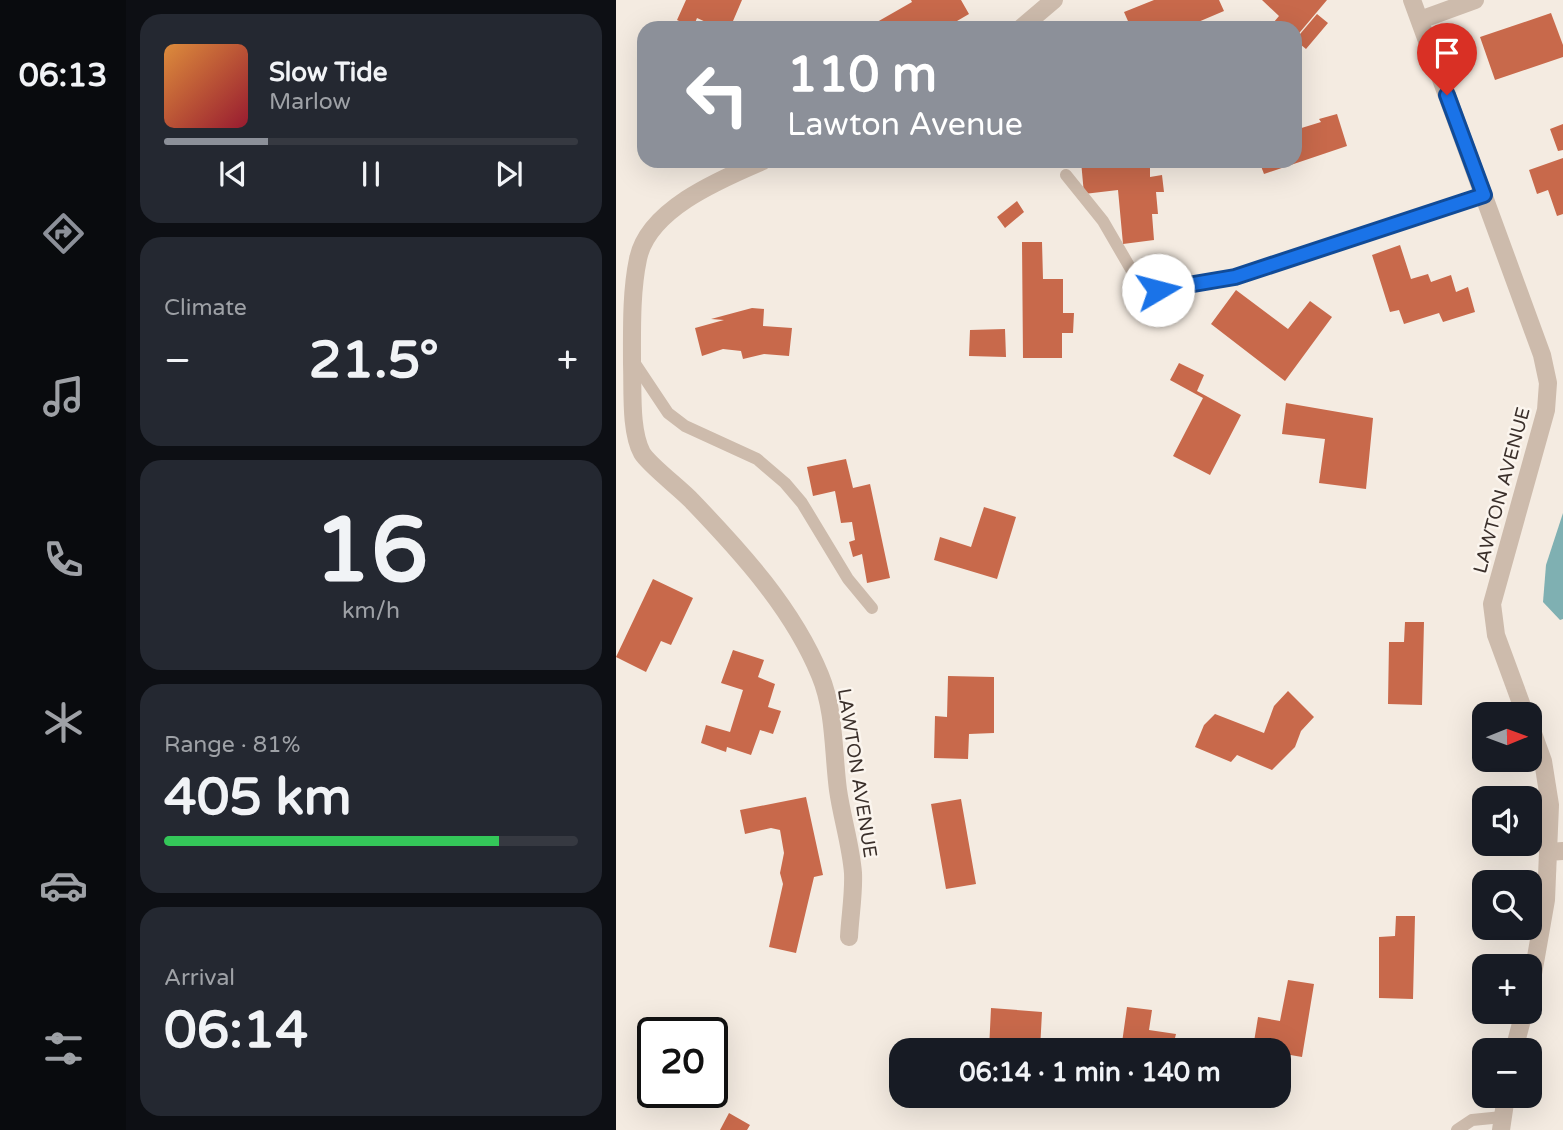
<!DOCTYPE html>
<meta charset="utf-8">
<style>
:root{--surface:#171b24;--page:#242831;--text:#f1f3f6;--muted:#9ea1a6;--line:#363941;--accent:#8c9099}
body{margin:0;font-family:"Varela Round",sans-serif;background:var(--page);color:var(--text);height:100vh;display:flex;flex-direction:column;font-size:26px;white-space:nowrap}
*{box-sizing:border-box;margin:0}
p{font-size:23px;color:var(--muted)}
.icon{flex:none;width:38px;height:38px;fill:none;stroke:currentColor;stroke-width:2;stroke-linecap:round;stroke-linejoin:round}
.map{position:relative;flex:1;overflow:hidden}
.panel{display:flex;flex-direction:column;gap:14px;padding:14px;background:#0d0f14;width:490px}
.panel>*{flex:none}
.banner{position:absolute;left:21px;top:21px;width:665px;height:147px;border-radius:21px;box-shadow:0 7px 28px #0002;background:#8c9099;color:#fff;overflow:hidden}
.needle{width:46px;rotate:89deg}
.controls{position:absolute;left:856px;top:702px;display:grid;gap:14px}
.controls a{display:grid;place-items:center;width:70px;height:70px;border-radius:14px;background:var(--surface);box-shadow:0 7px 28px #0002;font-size:35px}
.speed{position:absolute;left:21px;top:1017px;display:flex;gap:14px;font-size:35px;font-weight:700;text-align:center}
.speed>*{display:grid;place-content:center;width:91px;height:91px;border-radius:50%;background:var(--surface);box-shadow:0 7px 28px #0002;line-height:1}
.speed .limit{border:4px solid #111;border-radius:10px;background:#fff;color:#111}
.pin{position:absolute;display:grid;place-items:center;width:60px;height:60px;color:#fff;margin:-72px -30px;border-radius:50% 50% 50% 0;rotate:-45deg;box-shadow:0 0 7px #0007}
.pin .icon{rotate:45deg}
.me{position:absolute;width:77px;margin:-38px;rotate:82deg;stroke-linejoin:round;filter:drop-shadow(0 0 5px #0008)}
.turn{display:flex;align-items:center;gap:24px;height:147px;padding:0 35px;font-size:32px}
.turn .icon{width:91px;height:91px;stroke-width:2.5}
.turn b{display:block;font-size:49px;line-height:60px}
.big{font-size:52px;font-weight:700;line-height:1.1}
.panel .widget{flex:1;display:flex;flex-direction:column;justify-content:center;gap:10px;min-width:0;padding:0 24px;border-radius:21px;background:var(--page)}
.panel .dial{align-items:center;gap:0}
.dial b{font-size:91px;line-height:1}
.song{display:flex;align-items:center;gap:21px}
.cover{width:84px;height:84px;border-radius:10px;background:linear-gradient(135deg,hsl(30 70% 55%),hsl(350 70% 35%))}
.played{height:7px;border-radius:4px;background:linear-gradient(90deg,var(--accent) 25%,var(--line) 25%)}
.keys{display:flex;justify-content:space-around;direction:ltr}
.heat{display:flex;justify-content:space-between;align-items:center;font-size:38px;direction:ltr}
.charge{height:10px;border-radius:5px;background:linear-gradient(90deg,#34c759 81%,var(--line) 0)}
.trip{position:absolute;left:273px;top:1038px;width:402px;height:70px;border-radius:21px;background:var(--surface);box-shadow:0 7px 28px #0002;font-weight:700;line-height:70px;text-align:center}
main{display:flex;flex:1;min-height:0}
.tab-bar{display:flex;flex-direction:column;width:126px;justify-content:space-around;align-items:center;background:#090b0e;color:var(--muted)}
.tab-bar .icon{width:49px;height:49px}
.tab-bar .selected{color:var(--accent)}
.tab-bar b{font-size:32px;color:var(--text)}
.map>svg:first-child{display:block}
</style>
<main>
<nav class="tab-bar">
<b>06:13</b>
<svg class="icon selected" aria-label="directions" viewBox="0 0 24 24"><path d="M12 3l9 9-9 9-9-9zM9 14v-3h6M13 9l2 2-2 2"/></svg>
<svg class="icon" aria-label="music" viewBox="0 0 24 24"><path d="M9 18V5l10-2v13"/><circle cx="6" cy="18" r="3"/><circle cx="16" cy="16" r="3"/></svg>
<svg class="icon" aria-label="phone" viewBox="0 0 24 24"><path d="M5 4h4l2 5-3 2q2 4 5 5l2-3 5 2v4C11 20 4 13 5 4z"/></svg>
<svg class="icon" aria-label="climate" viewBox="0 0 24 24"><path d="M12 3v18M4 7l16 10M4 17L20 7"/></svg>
<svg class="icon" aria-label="car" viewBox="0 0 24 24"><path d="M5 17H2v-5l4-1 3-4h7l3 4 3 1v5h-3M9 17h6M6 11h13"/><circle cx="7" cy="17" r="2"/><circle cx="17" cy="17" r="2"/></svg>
<svg class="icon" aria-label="filters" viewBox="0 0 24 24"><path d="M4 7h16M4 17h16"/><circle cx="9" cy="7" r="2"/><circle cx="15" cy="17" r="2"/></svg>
</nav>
<section class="panel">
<div class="widget">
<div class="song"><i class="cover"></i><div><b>Slow Tide</b><p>Marlow</p></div></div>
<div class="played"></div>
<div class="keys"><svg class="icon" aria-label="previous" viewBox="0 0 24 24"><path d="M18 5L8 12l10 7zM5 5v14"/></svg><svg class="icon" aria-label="pause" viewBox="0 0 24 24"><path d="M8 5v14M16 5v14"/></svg><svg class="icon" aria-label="next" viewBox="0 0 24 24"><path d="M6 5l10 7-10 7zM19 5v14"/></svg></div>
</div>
<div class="widget"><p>Climate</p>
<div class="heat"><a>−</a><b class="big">21.5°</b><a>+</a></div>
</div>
<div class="widget dial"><b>16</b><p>km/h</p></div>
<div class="widget"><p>Range · 81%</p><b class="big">405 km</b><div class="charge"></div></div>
<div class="widget"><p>Arrival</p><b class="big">06:14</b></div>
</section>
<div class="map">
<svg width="947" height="1130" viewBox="0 0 947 1130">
<rect width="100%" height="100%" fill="#f4ebe1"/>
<!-- water -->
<path fill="#7fb0b2" d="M947,513V619L944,620L927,602L930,565Z"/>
<!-- building -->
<path fill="#c8694b" d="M70,0H126L114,28H103L81,18L77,28L61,20Z
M295,0H345L353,14L329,28H264L261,22L296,2Z
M538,0H603L608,11L568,28H515L508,12Z
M646,0H711L679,38V28H653L663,16Z
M935,13L947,45V57L879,80L864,37Z
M701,14L712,23L690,49L679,40Z
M721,114L731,146L648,174L643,161H679V130L705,122L703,119Z
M947,124V150L942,151L934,129Z
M947,158V214L941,216L932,190L921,194L913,170Z
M465,161H513L514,167L534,165V177L546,175L548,192H540L542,214H536L538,240L507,244L502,190L468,194Z
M401,201L408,212L389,228L381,217Z
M406,242H426L427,279H447V313H458L457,333H446V358H407Z
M784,245L795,279L812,274L815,282L835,275L840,292L852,287L859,312L827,322L823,313L788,324L783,310L774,312L756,255Z
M620,290L672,329L694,301L716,317L669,381L595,324Z
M136,308L148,309L147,326L176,328L173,356L148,354L127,359L125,351L107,349L86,356L79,328L108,320L95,319Z
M389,329L390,357L353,356L354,330Z
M563,363L588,375L581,391L625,415L594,475L557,456L587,398L554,380Z
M670,403L757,418L750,489L703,483L709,439L666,434Z
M230,459L237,488L254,484L274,578L251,583L246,554L237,557L233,542L239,540L236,522L225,523L219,491L197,496L191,467Z
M368,507L400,517L381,579L318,560L324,537L355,547Z
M37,579L77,598L55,645L45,641L30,672L0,657Z
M789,622H808L806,705L772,704L773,642H788Z
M117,650L148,660L142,677L159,684L152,707L165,711L157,734L144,730L135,755L111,747L110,752L85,743L90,725L114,732L127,690L105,683Z
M332,676L378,677V733L353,734L352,759L318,758L319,716L331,717Z
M672,691L698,717L685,731L679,747L656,770L621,755L615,762L579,747L588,725L599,714L648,733L658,706Z
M190,797L207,875L198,877L180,953L153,947L167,884L164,873L168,853L164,830L155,828L129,834L124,810Z
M345,799L360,884L330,889L315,804Z
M780,916H799L797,999L763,998V937L779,936Z
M672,980L698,984L686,1057L663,1053V1050L637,1048L642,1017L664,1021Z
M511,1007L536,1010L533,1030L560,1034L556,1050H505Z
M375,1008L426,1012L424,1050H373Z
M400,1096H422L421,1108L400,1106Z
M113,1113L134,1125L131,1130H104Z"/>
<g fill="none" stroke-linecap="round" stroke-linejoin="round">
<!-- service -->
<path stroke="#cdbbac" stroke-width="12" d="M450,175L487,221L523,283L542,290L619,277L868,195
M16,359L52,413L69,426L141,459L169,483L186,503L232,579L256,608
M841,1130L856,1120L886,1117"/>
<!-- minor -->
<path stroke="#cdbbac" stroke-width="18" d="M796,0L926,355L932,383L930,410L876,604L880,635L909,714
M804,20L859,0
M405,28L438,0
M147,161C105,179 32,209 22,259C15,292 16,330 16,364C17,390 14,431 26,453C33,465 65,489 76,501C125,552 177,609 204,675C219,711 217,752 222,790C226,818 235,846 237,873C238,894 234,916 233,937
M914,725L927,761L934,805L932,852"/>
<!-- tertiary -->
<path stroke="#cdbbac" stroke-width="18" d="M914,991L930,900L932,852L947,851
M898,1050L908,1012
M885,1130L890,1096"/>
</g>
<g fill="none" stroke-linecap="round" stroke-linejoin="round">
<!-- route casing -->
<g stroke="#114b97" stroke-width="18">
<path id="route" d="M542,290L619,277L868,195L831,95"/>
</g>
<!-- route -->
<use href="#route" stroke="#1a73e8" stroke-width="12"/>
</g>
<g text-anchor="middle" stroke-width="5" stroke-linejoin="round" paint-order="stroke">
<!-- street labels -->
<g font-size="19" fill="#3b302b" stroke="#fbf5ee">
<text transform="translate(885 490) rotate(-75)" y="7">LAWTON AVENUE</text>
<text transform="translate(242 773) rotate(81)" y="7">LAWTON AVENUE</text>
</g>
</g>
</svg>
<div class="controls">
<a><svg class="needle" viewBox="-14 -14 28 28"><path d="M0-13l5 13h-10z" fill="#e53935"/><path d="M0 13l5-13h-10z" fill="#9ea1a6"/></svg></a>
<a><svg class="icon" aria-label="sound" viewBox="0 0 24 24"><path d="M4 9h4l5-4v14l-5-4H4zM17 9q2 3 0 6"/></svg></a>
<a><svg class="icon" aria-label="search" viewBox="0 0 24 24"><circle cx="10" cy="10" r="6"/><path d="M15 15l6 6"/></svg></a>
<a>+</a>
<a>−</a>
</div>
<div class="speed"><div class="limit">20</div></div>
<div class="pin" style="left:831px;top:95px;background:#d93025"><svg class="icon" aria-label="arrive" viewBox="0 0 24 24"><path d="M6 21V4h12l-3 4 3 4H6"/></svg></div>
<svg class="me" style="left:542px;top:290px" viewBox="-20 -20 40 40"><circle r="19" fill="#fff"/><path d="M0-13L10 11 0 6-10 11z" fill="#1a73e8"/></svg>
<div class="trip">06:14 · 1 min · 140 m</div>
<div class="banner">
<div class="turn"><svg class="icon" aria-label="left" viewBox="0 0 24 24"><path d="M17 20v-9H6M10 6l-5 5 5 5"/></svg><div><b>110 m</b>Lawton Avenue</div></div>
</div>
</div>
</main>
